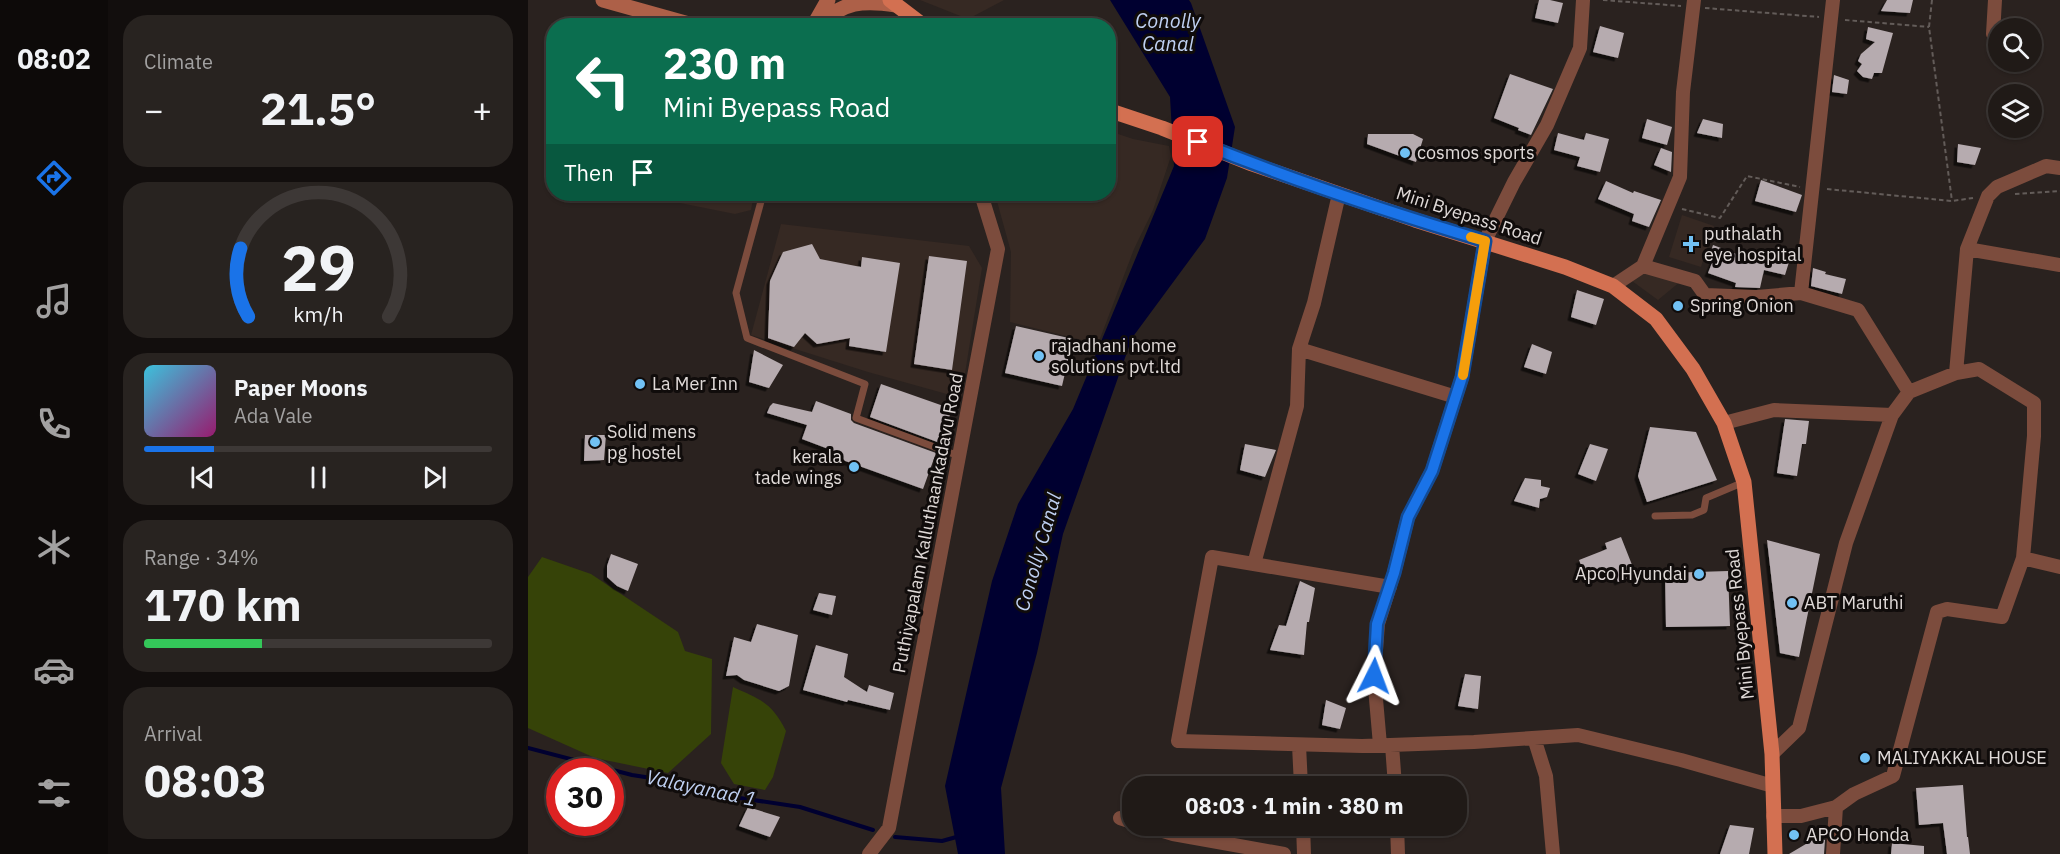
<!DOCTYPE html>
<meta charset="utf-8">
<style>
:root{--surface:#201a17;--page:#282320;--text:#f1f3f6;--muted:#a2a1a1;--line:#3d3836;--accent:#1a73e8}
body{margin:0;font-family:"IBM Plex Sans",sans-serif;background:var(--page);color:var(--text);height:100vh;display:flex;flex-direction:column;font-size:22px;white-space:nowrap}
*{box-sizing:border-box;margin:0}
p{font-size:20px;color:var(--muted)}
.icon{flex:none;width:33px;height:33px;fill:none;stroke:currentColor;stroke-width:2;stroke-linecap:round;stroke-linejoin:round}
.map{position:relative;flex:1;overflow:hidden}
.panel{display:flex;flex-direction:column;gap:15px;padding:15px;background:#120e0d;width:420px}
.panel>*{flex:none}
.hud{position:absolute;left:18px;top:18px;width:570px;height:183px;border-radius:24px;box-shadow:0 2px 4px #0004,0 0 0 2px var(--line);background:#0b6e4f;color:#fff;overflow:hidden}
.tools{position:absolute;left:1460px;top:18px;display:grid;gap:12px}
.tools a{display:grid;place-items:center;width:54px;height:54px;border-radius:50%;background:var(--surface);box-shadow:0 2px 4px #0004,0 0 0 2px var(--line);font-size:30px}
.speed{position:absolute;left:18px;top:758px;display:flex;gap:12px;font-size:30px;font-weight:700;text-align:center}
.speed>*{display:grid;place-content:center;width:78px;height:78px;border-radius:50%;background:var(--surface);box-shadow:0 2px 4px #0004,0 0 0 2px var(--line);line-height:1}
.speed .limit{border:9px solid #d22;background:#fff;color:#111}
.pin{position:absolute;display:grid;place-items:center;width:51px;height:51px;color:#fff;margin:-26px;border-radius:12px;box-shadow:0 3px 9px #0006}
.me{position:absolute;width:66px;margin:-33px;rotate:3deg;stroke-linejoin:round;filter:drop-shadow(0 0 4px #0008)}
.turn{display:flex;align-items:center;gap:21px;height:126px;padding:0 18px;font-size:27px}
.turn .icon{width:78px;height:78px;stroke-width:2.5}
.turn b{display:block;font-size:42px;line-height:51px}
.then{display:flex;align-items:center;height:57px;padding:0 18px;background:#0003;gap:12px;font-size:22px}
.big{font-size:45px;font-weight:800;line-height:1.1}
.panel .tile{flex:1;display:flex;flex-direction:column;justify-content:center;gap:9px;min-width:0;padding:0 21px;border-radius:24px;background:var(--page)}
.panel .dial{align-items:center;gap:0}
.dial svg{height:156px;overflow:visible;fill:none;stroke:var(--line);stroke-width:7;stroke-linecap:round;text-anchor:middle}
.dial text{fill:var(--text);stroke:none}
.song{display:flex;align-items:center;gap:18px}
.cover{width:72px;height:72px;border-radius:9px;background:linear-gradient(135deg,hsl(190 70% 55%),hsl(320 70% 35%))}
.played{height:6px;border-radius:3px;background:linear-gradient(90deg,var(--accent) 20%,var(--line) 20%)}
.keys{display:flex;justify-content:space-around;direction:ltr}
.heat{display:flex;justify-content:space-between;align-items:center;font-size:33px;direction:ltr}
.charge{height:9px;border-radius:4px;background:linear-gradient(90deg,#34c759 34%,var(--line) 0)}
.trip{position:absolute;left:594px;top:776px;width:345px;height:60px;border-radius:24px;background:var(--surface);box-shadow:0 2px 4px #0004,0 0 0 2px var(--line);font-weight:800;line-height:60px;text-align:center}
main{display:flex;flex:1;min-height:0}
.tab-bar{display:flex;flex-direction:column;width:108px;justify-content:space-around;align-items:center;background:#0d0a09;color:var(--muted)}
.tab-bar .icon{width:42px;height:42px}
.tab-bar .selected{color:var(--accent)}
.tab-bar b{font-size:27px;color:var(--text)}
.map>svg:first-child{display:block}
</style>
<main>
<nav class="tab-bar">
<b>08:02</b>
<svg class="icon selected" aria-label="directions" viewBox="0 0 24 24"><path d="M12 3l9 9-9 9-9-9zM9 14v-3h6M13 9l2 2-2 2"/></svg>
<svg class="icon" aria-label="music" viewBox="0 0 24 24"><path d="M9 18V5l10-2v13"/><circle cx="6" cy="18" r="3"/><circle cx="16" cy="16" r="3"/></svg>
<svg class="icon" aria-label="phone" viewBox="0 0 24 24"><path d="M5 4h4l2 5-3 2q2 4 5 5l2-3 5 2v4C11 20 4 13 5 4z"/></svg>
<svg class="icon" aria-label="climate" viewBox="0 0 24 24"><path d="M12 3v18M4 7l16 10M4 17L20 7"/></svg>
<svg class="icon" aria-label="car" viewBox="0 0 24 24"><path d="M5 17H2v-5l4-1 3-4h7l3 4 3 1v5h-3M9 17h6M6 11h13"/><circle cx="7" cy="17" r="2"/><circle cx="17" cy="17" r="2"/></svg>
<svg class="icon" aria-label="filters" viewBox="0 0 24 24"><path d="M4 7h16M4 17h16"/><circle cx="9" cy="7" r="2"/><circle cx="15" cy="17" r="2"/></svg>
</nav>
<section class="panel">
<div class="tile"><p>Climate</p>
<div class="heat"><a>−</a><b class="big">21.5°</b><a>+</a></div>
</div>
<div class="tile dial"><svg viewBox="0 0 100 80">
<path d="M14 69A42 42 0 1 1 86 69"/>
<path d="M14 69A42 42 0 0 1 10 34" stroke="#1a73e8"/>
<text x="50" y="56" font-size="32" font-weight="700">29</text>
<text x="50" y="72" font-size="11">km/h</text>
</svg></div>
<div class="tile">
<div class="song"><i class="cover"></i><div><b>Paper Moons</b><p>Ada Vale</p></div></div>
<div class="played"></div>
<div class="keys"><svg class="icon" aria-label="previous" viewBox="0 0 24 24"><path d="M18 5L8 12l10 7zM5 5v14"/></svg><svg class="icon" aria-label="pause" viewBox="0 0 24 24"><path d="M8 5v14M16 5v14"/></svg><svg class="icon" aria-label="next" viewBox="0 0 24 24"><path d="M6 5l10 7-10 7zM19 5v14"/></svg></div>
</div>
<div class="tile"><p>Range · 34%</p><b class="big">170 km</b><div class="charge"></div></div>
<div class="tile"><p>Arrival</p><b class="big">08:03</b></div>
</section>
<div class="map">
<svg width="1532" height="854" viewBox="0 0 1532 854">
<defs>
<filter id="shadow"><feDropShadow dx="-3.5" dy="3.5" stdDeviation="0" flood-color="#0009"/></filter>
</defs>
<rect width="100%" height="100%" fill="#2a221f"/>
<!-- built -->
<path fill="#362923" d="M392,0H476L440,19Z
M581,131L605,139L641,146L643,156L625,210L606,249L570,344L482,322L483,252L467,194H580Z
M123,194H226L223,210L207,214L122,197Z
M1154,215L1186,226L1173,267L1141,257Z
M253,224L441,246L454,268L433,398L340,372L223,335Z
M1125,273L1153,281L1130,300L1104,281L1114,274Z"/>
<!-- green -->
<path fill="#364308" d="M14,557L63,574L150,632L157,651L184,659L183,734L140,773L67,758L0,728V577Z
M205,687C232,699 244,703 258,731L245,777L237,790L206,784L193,763Z"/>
<!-- water -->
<path fill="#000030" d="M582,0H661L663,3L707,127L699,178L677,239L604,338L535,534L509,653L473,788L477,854H430L417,786L464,581L490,504L545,409L646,166L642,97Z"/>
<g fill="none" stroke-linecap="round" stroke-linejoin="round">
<!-- stream -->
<path stroke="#000030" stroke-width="4" d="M0,748L104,775L156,783L205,797L272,807L345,830
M367,837L414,841L432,836"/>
</g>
<!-- building -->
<path fill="#b6abaf" filter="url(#shadow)" d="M1011,0H1022L1035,3L1030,23L1007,18Z
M1359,0H1385L1382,13L1353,11Z
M1072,26L1096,33L1090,58L1065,52Z
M1340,27L1365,33L1354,73H1346L1344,79L1335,77L1329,71L1334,64L1330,61L1333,54L1347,42L1338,39Z
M982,74L1025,89L1003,135L990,130L991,128L966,118Z
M1306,75L1321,80L1319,94L1304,92Z
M1119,119L1144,127L1139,145L1114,138Z
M1175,119L1195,124L1194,138L1169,133Z
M1030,133L1056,140L1058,133L1081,139L1072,172L1049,166L1052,157L1026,150Z
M840,134H885L895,139L888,162L839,144Z
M1430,144L1453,148L1447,165L1429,162Z
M1133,148L1144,152L1143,172L1126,165Z
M1233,180L1274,195L1268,212L1227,201Z
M1078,181L1105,193L1106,191L1133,200L1121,227L1104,221L1106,214L1070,199Z
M284,244L292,259L333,267L334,257L372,263L358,352L321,346L322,338L289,344L277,333L266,347L240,338L242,281L255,252Z
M1185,245L1214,256L1215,251L1261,262L1257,275L1236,270L1232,288L1207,287L1208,283L1180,273L1186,258L1181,257Z
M401,256L439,261L424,370L386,364Z
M1285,268L1298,272L1297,274L1318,279L1314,294L1283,286Z
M1049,290L1076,299L1068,325L1043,317Z
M488,326L545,339L534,386L477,373Z
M1004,344L1024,352L1018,374L996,367Z
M226,350L255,365L241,388L221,382Z
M353,384L424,409L413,441L412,443L342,417Z
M288,401L323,414V420L326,423L408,453L395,489L309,458L311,453L274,439L279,425L239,413L242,406L245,403L284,412Z
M1257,419L1281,421L1278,444H1274L1269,476L1249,473Z
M1122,427L1168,432L1189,480L1119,502L1110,476Z
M57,435H78L76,460L56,461Z
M717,444L748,450L737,477L712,470Z
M1062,444L1080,449L1068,481L1050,474Z
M997,478L1013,480V486L1022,488L1019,497L1012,499L1011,508L986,501Z
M1093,537L1108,575L1090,582L1084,567L1058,577L1051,560L1079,549L1077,543Z
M1239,540L1292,554L1271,657L1252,653Z
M83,554L110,564L100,591L89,586L79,577V566Z
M1200,571L1202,626L1138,627L1137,573Z
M772,581L787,588L781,622H779L776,655L742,650L751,625L758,626Z
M291,593L308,596L304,615L285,610Z
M229,624L270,635L261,686L251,691L216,680L209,675L198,676L206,637L223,642Z
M288,645L320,654L316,677L339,692L341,685L366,693L362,710L320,700L319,702L275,690Z
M937,674L953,676L950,709L930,706Z
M798,700L818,708L812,729L794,725Z
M1435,785L1439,837H1440L1442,854H1419L1415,823L1391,825L1388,788Z
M220,807L252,817L242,837L211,826Z
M1202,825L1226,828L1221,854H1192Z
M1288,838L1297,840L1296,854H1261Z
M1364,843L1396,846V854H1363Z"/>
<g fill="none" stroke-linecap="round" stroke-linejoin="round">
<!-- path -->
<path stroke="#635c59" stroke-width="2" stroke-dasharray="4.5 3" stroke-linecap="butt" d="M1075,0L1153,6
M1404,0L1401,27L1424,201
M1177,8L1291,17
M1317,20L1401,27
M1299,189L1424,201L1445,198
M1487,194L1532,191
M1154,209L1192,218L1219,176L1272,187"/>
<!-- lane -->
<path stroke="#7c4c3d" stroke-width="7" d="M235,194L208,293L219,338L337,384L328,418L431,456
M1127,516L1164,515L1176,510L1178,498L1216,482"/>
<!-- street -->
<path stroke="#7c4c3d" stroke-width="14" d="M1465,34L1467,0
M1439,249L1532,265
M1115,266L1167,281L1177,295L1229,297L1273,293L1330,310L1381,392
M1085,286L1115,266L1152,177L1155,92L1166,0
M1273,293L1305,0
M771,349L928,397
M1428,373L1439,249L1460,196L1469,187L1518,166L1532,168
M1364,415L1381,392L1428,373L1451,369L1506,403V436L1495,558L1532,567
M1196,423L1246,410L1364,415L1318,543L1271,728L1244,754
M726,564L769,406L771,349L786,303L811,194
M862,587L684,557L650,741L834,746L946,742L1050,735L1153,760L1245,786
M1006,738L1018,776L1025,854
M771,745L773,786
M852,745L846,676L850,624L866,573L880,517L904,471L934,377L957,241L986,182L1019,125L1052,48L1055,0
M864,745L867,786
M1245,816H1273L1308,807L1326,794L1365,776L1409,612L1419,609L1474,617L1495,558
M592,818L604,822
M615,825L645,834L756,854
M775,825L776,854
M869,825L870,854
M341,854L361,828L470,249L453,194
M1305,854L1308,807"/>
<!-- secondary -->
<path stroke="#ad6048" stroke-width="15" d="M75,0L168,26
M287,23L300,0
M291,26C314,1 336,0 368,5"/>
<!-- primary -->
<path stroke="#d37051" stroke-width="15" d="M362,0L396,26
M580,110L634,128L724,164L887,220L1037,267L1085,286L1128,319L1165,369L1196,423L1216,482L1244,754L1247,854"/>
</g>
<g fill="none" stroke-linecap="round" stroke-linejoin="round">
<!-- route casing -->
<g stroke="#114b97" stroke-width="15">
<path id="route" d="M670,142C764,180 860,212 957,241L934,377L904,471L880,517L866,573L849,624L846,676"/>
</g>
<!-- route -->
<use href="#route" stroke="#1a73e8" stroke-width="10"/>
<!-- slow -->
<path stroke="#f59e0b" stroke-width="10" d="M935,375L957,241L943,237"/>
</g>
<!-- markers -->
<g fill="#71c1f4" stroke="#100c0b" stroke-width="2">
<circle cx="877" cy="153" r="6"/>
<path d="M1160 235h6v6h6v6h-6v6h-6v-6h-6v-6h6z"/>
<circle cx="1150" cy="306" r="6"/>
<circle cx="511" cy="356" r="6"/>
<circle cx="112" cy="384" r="6"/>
<circle cx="67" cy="442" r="6"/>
<circle cx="326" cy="467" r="6"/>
<circle cx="1171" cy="574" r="6"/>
<circle cx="1264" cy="603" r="6"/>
<circle cx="1337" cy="758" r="6"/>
<circle cx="1266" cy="835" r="6"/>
</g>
<g text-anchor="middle" stroke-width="6" stroke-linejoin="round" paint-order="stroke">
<!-- poi labels -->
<g font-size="18" fill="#e0dad8" stroke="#100c0b" text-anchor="start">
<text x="889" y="159">cosmos sports</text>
<text x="1176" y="240">puthalath<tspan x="1176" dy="21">eye hospital</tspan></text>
<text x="1162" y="312">Spring Onion</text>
<text x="523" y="352">rajadhani home<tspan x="523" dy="21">solutions pvt.ltd</tspan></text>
<text x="124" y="390">La Mer Inn</text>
<text x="79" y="438">Solid mens<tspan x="79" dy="21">pg hostel</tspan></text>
<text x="314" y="463" text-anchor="end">kerala<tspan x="314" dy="21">tade wings</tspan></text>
<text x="1159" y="580" text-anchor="end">Apco Hyundai</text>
<text x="1276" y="609">ABT Maruthi</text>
<text x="1349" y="764">MALIYAKKAL HOUSE</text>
<text x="1278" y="841">APCO Honda</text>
</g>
<!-- street labels -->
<g font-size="18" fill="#e0dad8" stroke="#100c0b">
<text transform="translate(941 216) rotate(18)" y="6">Mini Byepass Road</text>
<text transform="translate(400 523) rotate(-79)" y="6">Puthiyapalam Kalluthaankadavu Road</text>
<text transform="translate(1212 624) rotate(-96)" y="6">Mini Byepass Road</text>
</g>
<!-- water labels -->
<g font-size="20" font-style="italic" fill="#bfd0f2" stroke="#100c0b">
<text x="640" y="28">Conolly<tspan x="640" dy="23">Canal</tspan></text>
<text transform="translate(510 552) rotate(-74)" y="7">Conolly Canal</text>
<text transform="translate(173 788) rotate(12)" y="7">Valayanad 1</text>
</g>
</g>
</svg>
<div class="tools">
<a><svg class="icon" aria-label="search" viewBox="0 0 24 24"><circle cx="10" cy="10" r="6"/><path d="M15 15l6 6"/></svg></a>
<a><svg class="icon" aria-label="layers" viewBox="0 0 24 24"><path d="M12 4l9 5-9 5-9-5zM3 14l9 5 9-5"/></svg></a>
</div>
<div class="speed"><div class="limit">30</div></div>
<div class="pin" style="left:670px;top:142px;background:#d93025"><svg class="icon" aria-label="arrive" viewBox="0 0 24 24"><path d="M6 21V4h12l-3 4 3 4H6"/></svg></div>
<svg class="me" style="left:846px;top:676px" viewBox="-20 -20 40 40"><path d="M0-17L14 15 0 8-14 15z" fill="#1a73e8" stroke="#fff" stroke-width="4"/></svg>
<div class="trip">08:03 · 1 min · 380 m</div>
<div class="hud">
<div class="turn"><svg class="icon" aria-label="left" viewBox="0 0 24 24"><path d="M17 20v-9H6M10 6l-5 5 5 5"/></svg><div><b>230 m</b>Mini Byepass Road</div></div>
<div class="then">Then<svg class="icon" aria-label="arrive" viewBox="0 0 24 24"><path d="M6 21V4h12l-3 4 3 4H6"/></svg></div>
</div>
</div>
</main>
